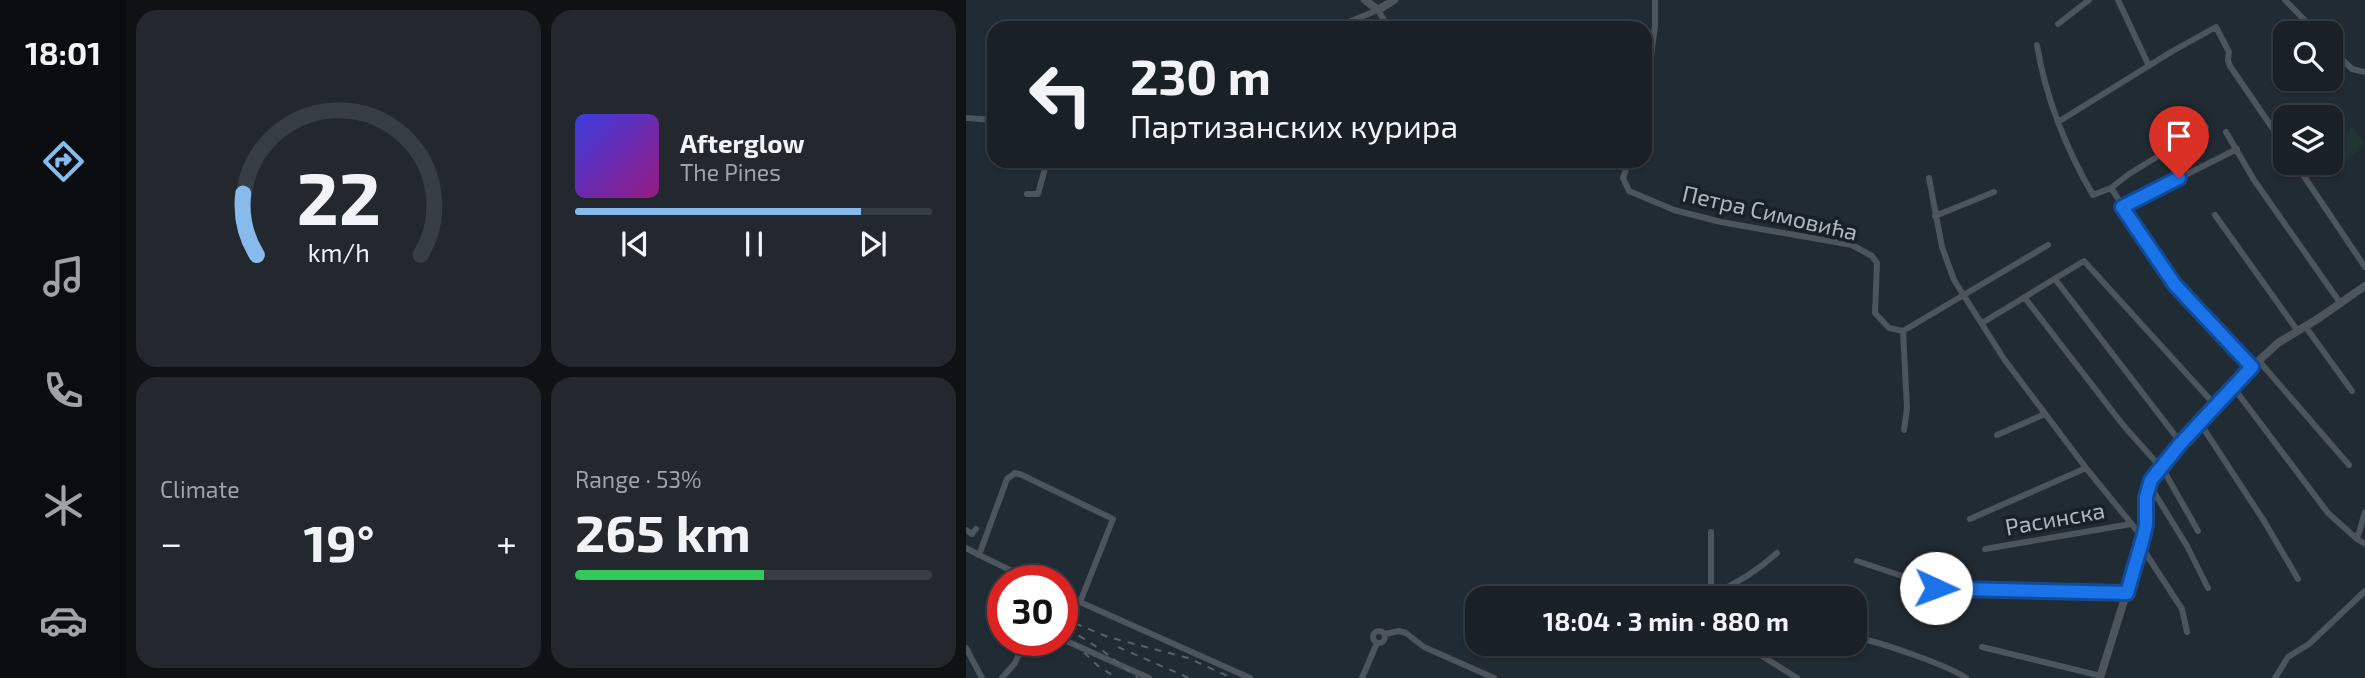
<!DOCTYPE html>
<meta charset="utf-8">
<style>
:root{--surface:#192026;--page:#22282e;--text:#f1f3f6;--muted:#9fa3a7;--line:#373e43;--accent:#87baed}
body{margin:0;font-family:"Exo 2",sans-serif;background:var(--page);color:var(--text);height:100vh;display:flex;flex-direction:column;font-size:26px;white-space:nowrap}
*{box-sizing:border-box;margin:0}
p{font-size:23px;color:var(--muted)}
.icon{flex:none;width:38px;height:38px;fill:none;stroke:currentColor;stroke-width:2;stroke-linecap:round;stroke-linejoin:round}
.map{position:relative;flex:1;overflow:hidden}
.drawer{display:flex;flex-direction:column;gap:10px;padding:10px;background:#0e1215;width:840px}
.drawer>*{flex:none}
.banner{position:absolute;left:21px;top:21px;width:665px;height:147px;border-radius:21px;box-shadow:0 2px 5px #0004,0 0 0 2px var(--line);background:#192026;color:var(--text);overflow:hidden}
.fabs{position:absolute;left:1307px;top:21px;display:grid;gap:14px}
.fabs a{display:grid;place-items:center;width:70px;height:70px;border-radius:14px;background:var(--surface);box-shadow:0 2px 5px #0004,0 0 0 2px var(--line);font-size:35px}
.speed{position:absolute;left:21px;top:565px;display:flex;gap:14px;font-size:35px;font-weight:700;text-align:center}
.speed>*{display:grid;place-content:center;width:91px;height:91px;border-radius:50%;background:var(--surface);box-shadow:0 2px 5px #0004,0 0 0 2px var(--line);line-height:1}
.speed .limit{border:10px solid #d22;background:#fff;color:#111}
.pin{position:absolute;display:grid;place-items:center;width:60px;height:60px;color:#fff;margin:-72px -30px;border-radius:50% 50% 50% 0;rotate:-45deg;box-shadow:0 0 7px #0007}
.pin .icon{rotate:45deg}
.me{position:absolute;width:77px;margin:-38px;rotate:92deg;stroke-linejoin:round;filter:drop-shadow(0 0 5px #0008)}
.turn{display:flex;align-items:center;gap:24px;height:147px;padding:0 28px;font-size:32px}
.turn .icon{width:91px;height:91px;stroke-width:2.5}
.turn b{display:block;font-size:49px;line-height:60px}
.big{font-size:52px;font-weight:700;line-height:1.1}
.drawer .widget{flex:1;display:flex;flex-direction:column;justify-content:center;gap:10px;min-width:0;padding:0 24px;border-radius:21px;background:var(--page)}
.drawer .dial{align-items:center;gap:0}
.dial svg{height:182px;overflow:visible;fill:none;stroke:var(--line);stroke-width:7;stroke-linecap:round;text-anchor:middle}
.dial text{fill:var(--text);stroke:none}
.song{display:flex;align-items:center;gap:21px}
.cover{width:84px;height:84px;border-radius:10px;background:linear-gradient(135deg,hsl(240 70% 55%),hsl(310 70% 35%))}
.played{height:7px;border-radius:4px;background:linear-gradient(90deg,var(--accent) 80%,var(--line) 80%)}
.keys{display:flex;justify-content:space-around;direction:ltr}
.heat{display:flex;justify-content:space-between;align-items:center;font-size:38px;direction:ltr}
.charge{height:10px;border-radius:5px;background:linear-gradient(90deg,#34c759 53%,var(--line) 0)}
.drawer .tiles{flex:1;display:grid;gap:10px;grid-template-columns:repeat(2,1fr)}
.trip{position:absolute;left:499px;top:586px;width:402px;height:70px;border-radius:21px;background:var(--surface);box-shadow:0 2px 5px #0004,0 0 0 2px var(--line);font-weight:700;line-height:70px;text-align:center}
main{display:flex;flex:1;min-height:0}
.tabs{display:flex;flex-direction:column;width:126px;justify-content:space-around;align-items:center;background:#0a0d0f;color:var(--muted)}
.tabs .icon{width:49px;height:49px}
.tabs .current{color:var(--accent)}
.tabs b{font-size:32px;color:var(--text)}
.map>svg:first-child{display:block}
</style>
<main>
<nav class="tabs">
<b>18:01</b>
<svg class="icon current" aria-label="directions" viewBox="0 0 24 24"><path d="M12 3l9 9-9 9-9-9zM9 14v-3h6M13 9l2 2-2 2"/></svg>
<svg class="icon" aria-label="music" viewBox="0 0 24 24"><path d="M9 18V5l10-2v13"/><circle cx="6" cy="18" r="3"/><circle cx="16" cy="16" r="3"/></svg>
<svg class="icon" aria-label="phone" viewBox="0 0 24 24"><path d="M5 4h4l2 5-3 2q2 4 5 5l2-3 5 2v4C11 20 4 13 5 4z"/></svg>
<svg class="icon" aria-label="climate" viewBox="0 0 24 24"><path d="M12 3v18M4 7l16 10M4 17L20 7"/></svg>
<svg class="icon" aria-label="car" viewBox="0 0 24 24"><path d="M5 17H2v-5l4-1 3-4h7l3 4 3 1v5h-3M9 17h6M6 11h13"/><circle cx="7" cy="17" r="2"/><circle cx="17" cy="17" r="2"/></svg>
</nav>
<section class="drawer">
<div class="tiles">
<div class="widget dial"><svg viewBox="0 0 100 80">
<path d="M14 69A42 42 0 1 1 86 69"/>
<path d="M14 69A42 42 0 0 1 8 42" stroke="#87baed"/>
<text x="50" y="56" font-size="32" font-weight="700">22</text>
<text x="50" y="72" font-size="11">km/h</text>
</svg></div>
<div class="widget">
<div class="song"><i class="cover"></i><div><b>Afterglow</b><p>The Pines</p></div></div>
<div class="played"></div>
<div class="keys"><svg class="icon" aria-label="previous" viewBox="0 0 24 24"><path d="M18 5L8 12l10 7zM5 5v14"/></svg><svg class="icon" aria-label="pause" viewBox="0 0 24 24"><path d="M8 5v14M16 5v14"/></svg><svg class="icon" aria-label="next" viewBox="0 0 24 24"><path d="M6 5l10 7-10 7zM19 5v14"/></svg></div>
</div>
<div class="widget"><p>Climate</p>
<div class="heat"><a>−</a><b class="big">19°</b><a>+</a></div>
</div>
<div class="widget"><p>Range · 53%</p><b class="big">265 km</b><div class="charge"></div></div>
</div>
</section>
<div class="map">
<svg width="1399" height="678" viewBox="0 0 1399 678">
<rect width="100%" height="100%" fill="#212b33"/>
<!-- green -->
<path fill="#223434" d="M1386,127L1399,142L1375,166L1365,157V149Z"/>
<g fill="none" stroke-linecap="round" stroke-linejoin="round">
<!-- minor -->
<path stroke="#4c545c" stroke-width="6" d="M1152,0L1183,66
M1319,0L1351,33
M1092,24L1123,0
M368,28L412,10L422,27L426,28
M1071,45C1079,96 1101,151 1127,195L1145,188L1163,174L1240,127
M1365,49L1386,69L1399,72
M679,101L689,26V0
M0,118L28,120
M1092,122L1205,52L1250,27L1263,52L1262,60L1264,66L1320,148
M1260,132L1288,180L1375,304
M663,161L657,178L663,191L708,210L755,222L886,245L906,256L911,263L909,313L923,328L937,331L941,408L938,430
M1329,163L1399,267
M963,178L976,247L988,280L1038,359L1120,468L1177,538
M1145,188L1209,285L1286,367
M61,194H72L81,161
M1156,207L1271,149
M1249,215L1331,330
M969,216L1028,192
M1089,279L1215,443
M1059,298L1157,425L1198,471L1232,531
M1016,323L1118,261L1249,405
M1339,326L1386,391
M937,331L1082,245
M1293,361L1383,465
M1267,387L1362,513L1391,539
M1234,423L1298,521L1332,579
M1031,435L1079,414
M1183,484L1221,546L1242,588
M1399,512L1391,539L1399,544
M1004,519L1120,468
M0,530L6,534L10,529
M745,532V598
M1175,546L1216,609L1221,632
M0,548L13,555L41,479L49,473L56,475L147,519L114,602
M1019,549L1165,524
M13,555L67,581
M891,561L987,593L995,589L1161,593
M96,594L284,678
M746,594C771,584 791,571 811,553
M407 637a6 6 0 1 1 12 0a6 6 0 1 1-12 0Z
M419,634L433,631L440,633L458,647L528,678
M889,637C913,642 982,665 1000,678
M96,639L183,678
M777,644L831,678
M1016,647L1135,676
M0,648L16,678
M36,678L49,663L59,640
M396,678L411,643
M1309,678L1322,657L1343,644L1399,591"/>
<!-- tertiary -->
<path stroke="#4c545c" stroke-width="8" d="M399,0L412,10L428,0
M1134,678L1175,546C1180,524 1177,500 1185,479L1276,376L1312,343L1353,318L1399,286"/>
<!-- rail -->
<path stroke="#56616b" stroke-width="2" stroke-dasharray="7 7" stroke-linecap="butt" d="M96,618L142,637L222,658L266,678
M101,628L137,651L172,678
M98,633L132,666L151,678
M152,647L223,678"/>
</g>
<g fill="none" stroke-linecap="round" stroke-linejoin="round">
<!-- route casing -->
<g stroke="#114b97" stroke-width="18">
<path id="route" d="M970,588L987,593L995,589L1161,593L1177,538L1180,525V497L1185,480L1215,443L1286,367L1209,285L1156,207L1213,178"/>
</g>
<!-- route -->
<use href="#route" stroke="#1a73e8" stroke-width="12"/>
</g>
<g text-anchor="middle" stroke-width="7" stroke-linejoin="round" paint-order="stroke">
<!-- street labels -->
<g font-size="23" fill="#aeb7c1" stroke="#192128">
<text transform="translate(804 213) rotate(13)" y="8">Петра Симовића</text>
<text transform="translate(1089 519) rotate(-10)" y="8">Расинска</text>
</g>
</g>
</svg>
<div class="fabs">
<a><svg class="icon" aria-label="search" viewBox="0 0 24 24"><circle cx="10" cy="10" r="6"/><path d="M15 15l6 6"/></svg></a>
<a><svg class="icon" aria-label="layers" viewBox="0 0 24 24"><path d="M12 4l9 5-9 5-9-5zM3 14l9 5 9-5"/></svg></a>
</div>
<div class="speed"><div class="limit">30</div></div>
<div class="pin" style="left:1213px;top:178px;background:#d93025"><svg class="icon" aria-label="arrive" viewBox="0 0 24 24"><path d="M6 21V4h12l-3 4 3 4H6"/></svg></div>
<svg class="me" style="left:970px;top:588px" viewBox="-20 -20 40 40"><circle r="19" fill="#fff"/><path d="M0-13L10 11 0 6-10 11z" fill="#1a73e8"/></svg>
<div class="trip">18:04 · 3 min · 880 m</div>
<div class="banner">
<div class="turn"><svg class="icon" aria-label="left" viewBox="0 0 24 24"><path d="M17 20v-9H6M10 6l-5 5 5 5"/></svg><div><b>230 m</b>Партизанских курира</div></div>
</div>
</div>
</main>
